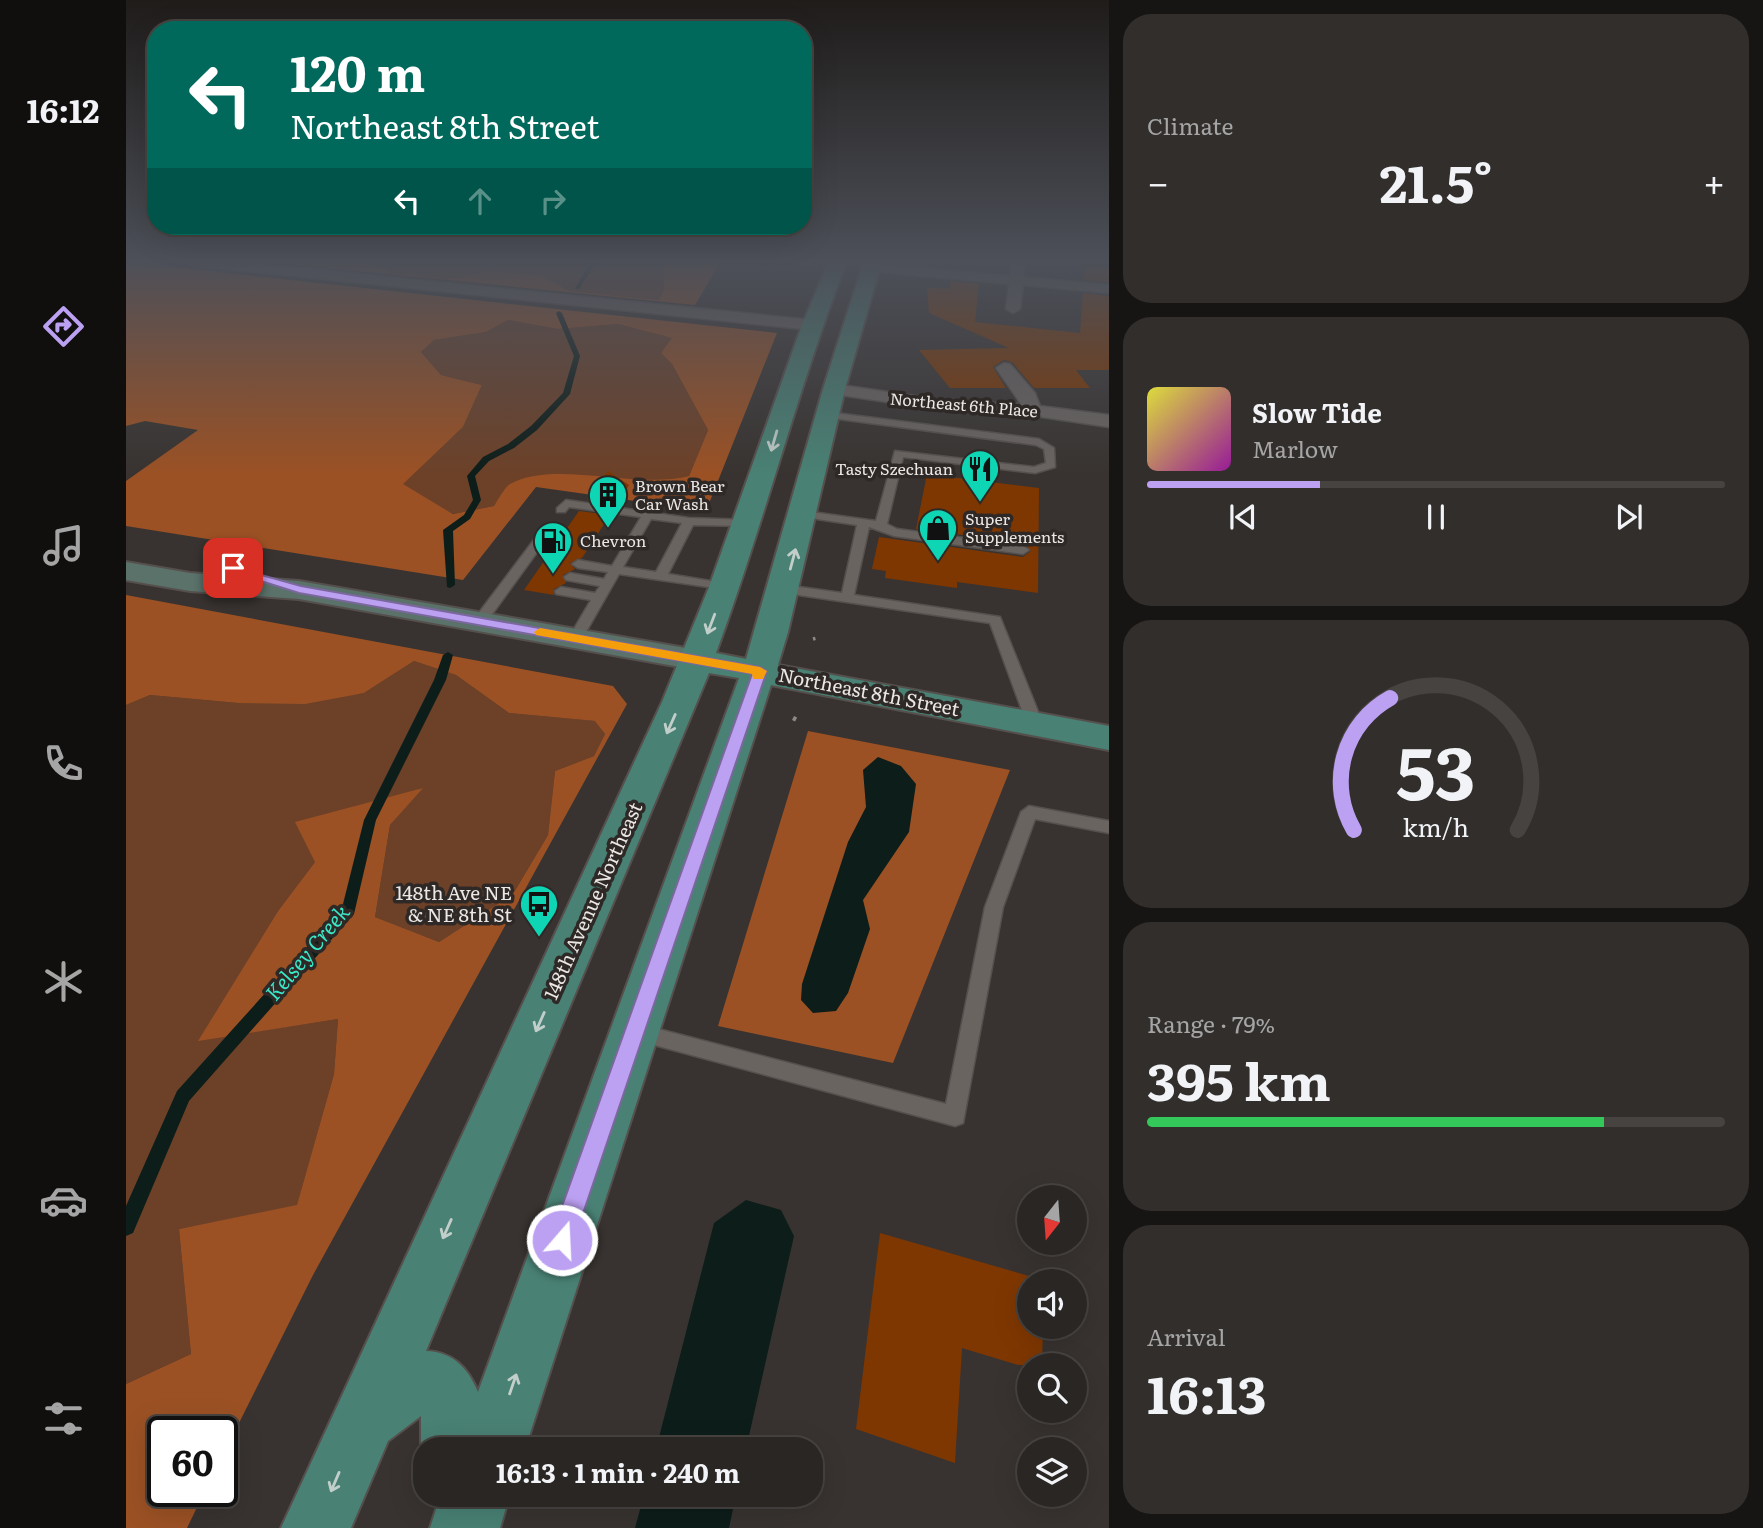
<!DOCTYPE html>
<meta charset="utf-8">
<style>
:root{--surface:#2a2624;--page:#322e2c;--text:#f1f3f6;--muted:#a5a5a6;--line:#464341;--accent:#bca0f2}
body{margin:0;font-family:Literata,serif;background:var(--page);color:var(--text);height:100vh;display:flex;flex-direction:column;font-size:26px;white-space:nowrap}
*{box-sizing:border-box;margin:0}
p{font-size:23px;color:var(--muted)}
.icon{flex:none;width:38px;height:38px;fill:none;stroke:currentColor;stroke-width:2;stroke-linecap:round;stroke-linejoin:round}
.map{position:relative;flex:1;overflow:hidden}
.details{display:flex;flex-direction:column;gap:14px;padding:14px;background:#171514;width:654px}
.details>*{flex:none}
.banner{position:absolute;left:21px;top:21px;width:665px;height:214px;border-radius:28px;box-shadow:0 7px 28px #0002,0 0 0 2px var(--line);background:#00695c;color:#fff;overflow:hidden}
.needle{width:46px;rotate:197deg}
.tools{position:absolute;left:891px;top:1185px;display:grid;gap:14px}
.tools a{display:grid;place-items:center;width:70px;height:70px;border-radius:50%;background:var(--surface);box-shadow:0 7px 28px #0002,0 0 0 2px var(--line);font-size:35px}
.speed{position:absolute;left:21px;top:1416px;display:flex;gap:14px;font-size:35px;font-weight:700;text-align:center}
.speed>*{display:grid;place-content:center;width:91px;height:91px;border-radius:50%;background:var(--surface);box-shadow:0 7px 28px #0002,0 0 0 2px var(--line);line-height:1}
.speed .limit{border:4px solid #111;border-radius:10px;background:#fff;color:#111}
.pin{position:absolute;display:grid;place-items:center;width:60px;height:60px;color:#fff;margin:-30px;border-radius:14px;box-shadow:0 4px 10px #0006}
.me{position:absolute;width:77px;margin:-38px;rotate:19deg;stroke-linejoin:round;filter:drop-shadow(0 0 5px #0008)}
.turn{display:flex;align-items:center;gap:24px;height:147px;padding:0 28px;font-size:32px}
.turn .icon{width:91px;height:91px;stroke-width:2.5}
.turn b{display:block;font-size:49px;line-height:60px}
.lanes{display:flex;align-items:center;height:66px;padding:0 28px;background:#0003;justify-content:center;gap:35px;direction:ltr}
.lanes .off{opacity:.35}
.big{font-size:52px;font-weight:700;line-height:1.1}
.details .widget{flex:1;display:flex;flex-direction:column;justify-content:center;gap:10px;min-width:0;padding:0 24px;border-radius:28px;background:var(--page)}
.details .dial{align-items:center;gap:0}
.dial svg{height:182px;overflow:visible;fill:none;stroke:var(--line);stroke-width:7;stroke-linecap:round;text-anchor:middle}
.dial text{fill:var(--text);stroke:none}
.song{display:flex;align-items:center;gap:21px}
.cover{width:84px;height:84px;border-radius:10px;background:linear-gradient(135deg,hsl(60 70% 55%),hsl(300 70% 35%))}
.played{height:7px;border-radius:4px;background:linear-gradient(90deg,var(--accent) 30%,var(--line) 30%)}
.keys{display:flex;justify-content:space-around;direction:ltr}
.heat{display:flex;justify-content:space-between;align-items:center;font-size:38px;direction:ltr}
.charge{height:10px;border-radius:5px;background:linear-gradient(90deg,#34c759 79%,var(--line) 0)}
.trip{position:absolute;left:287px;top:1437px;width:410px;height:70px;border-radius:28px;background:var(--surface);box-shadow:0 7px 28px #0002,0 0 0 2px var(--line);font-weight:700;line-height:70px;text-align:center}
main{display:flex;flex:1;min-height:0}
.tabs{display:flex;flex-direction:column;width:126px;justify-content:space-around;align-items:center;background:#110f0e;color:var(--muted)}
.tabs .icon{width:49px;height:49px}
.tabs .on{color:var(--accent)}
.tabs b{font-size:32px;color:var(--text)}
.map>svg:first-child{display:block}
</style>
<main>
<nav class="tabs">
<b>16:12</b>
<svg class="icon on" aria-label="directions" viewBox="0 0 24 24"><path d="M12 3l9 9-9 9-9-9zM9 14v-3h6M13 9l2 2-2 2"/></svg>
<svg class="icon" aria-label="music" viewBox="0 0 24 24"><path d="M9 18V5l10-2v13"/><circle cx="6" cy="18" r="3"/><circle cx="16" cy="16" r="3"/></svg>
<svg class="icon" aria-label="phone" viewBox="0 0 24 24"><path d="M5 4h4l2 5-3 2q2 4 5 5l2-3 5 2v4C11 20 4 13 5 4z"/></svg>
<svg class="icon" aria-label="climate" viewBox="0 0 24 24"><path d="M12 3v18M4 7l16 10M4 17L20 7"/></svg>
<svg class="icon" aria-label="car" viewBox="0 0 24 24"><path d="M5 17H2v-5l4-1 3-4h7l3 4 3 1v5h-3M9 17h6M6 11h13"/><circle cx="7" cy="17" r="2"/><circle cx="17" cy="17" r="2"/></svg>
<svg class="icon" aria-label="filters" viewBox="0 0 24 24"><path d="M4 7h16M4 17h16"/><circle cx="9" cy="7" r="2"/><circle cx="15" cy="17" r="2"/></svg>
</nav>
<div class="map">
<svg width="983" height="1528" viewBox="0 0 983 1528">
<rect width="100%" height="100%" fill="#383330"/>
<!-- green -->
<path fill="#6d4128" d="M242,261H538V291L533,300L443,291L414,275L365,271L326,279L265,273Z
M382,320L432,329L492,324L547,338L535,353L546,364L582,430L563,476L542,481L383,485L368,506L327,514L276,484L337,427L356,385L315,375L295,352L308,340L360,332Z
M288,661L330,675L383,713L470,721L479,734L468,756L429,771L422,835L387,894L313,942L249,917L264,825L295,788L189,862L152,911L73,1040L212,1019L208,1074L171,1206L53,1229L65,1354L0,1384V705L24,695L112,703L238,693Z"/>
<!-- forest -->
<path fill="#9b5124" fill-rule="evenodd" d="M132,261H242L265,273L325,279L365,271L414,275L443,291L533,300L538,290V261H595L569,305Z
M0,262L651,333L580,511L410,487L337,580L0,526V481L72,430L19,421L0,426ZM382,320L432,329L492,324L546,338L535,353L546,364L582,430L563,476C509,490 428,459 384,484C378,488 372,500 368,506L327,514L277,484L337,427L356,385L315,375L295,352L308,340L360,332Z
M0,595L487,686L501,704L187,1275L96,1457V1432H37V1491H79L61,1528H0V1384L65,1354L53,1229L171,1205L208,1074L212,1019L72,1041L152,911L189,862L169,822L297,788L264,825L249,917L313,942L387,894L422,835L429,771L468,756L479,734L469,721L383,713L330,675L288,661L238,693L179,704L112,703L24,695L0,705Z
M682,731L884,770L767,1063L592,1026Z"/>
<!-- water -->
<path fill="#0d1d19" d="M752,757L775,766L790,784L783,832L737,900L744,929L722,993L710,1011L687,1013L675,1000L676,984L722,842L740,807L737,770Z
M620,1200L655,1210L668,1236L620,1449H530L588,1223Z
M518,1495V1494L610,1495L603,1528H509Z"/>
<g fill="none" stroke-linecap="round" stroke-linejoin="round">
<!-- stream -->
<path fill="#0d1d19" fill-rule="evenodd" d="M465,261H471L453,289H449Z
M433,311L436,313L454,356L444,394L411,430L388,448L363,461L349,476L355,500L344,519L327,531L329,585L324,588L321,587L317,530L338,515L347,500L341,476L357,457L382,444L405,426L437,393L448,356L430,313Z
M322,652L327,655L320,680L250,820L228,914L63,1101L7,1233L0,1236V1206L51,1091L216,908L238,820L308,680L317,655Z"/>
</g>
<!-- building -->
<path fill="#7f3701" d="M959,266L983,267V282L958,280Z
M825,281L853,284L849,322L954,333L957,293L983,296V370H950L964,388H908L886,362L878,360L867,367L880,388H824L793,350L883,348L803,313L801,288L824,289Z
M482,471L503,485L491,505L461,500Z
M801,474L913,488L912,593L831,582V588L759,578L760,571L746,569L753,537L897,557L905,551L897,543L790,529Z
M453,511L484,515L456,558L444,563L449,569L437,575L440,583L428,589V595L398,590Z
M754,1233L917,1280L903,1281V1326H917L916,1365H892L836,1348L829,1463L730,1429Z"/>
<g fill="none" stroke-linecap="round" stroke-linejoin="round">
<!-- lane casing -->
<g stroke="#55504d" stroke-width="3">
<path id="lane" d="M701,412L913,439L928,448L929,467L909,473L777,457L761,524L771,529L897,546L903,550L897,554L768,536L743,527L728,595L874,617L917,724L914,727L909,729L901,724L864,623L659,593L653,589L659,585L716,593L731,525L678,517L672,514L678,511L750,521L769,451L908,467L920,463L918,449L910,445L698,417L696,415Z
M440,500L563,518L622,520L628,523L622,526L567,525L542,574L603,584V590L493,574L456,639L449,643L442,639L465,600L430,594L429,591L435,587L469,593L474,586L440,580L438,577L444,573L478,579L482,572L452,568L446,564L452,560L486,566L515,517L443,507L439,512H431V508ZM525,519L556,523L530,572L497,567Z
M421,526L427,530L359,624H349V618L417,528Z
M903,806L983,821V833L909,819L877,907L837,1123L829,1126L506,1039L503,1033L506,1027L513,1024L820,1104L859,907L895,812Z"/>
</g>
<!-- street casing -->
<g stroke="#55504d" stroke-width="3">
<path id="street" d="M57,261H106L686,320L694,325L686,330L64,265Z
M886,261H898L897,277L983,285V293L897,285L894,309L887,313L880,309L883,284L745,271L738,267L745,263L884,276Z
M878,363L884,364L909,393L914,406L983,415V427L896,414L822,411L708,394L699,389L708,384L822,401L895,404L870,368Z"/>
</g>
<!-- secondary casing -->
<g stroke="#55504d" stroke-width="4">
<path id="secondary" d="M0,562L64,573L173,581L571,650L583,653L588,660L583,667L571,670L173,599L64,591L0,580Z"/>
</g>
<!-- primary casing -->
<g stroke="#55504d" stroke-width="4">
<path id="primary" d="M703,261H721C671,390 638,524 590,653L620,659L697,389L738,261H756L719,389L662,632L652,665L983,726V750L645,685L399,1449H299V1458L295,1449V1416L262,1441L225,1528H155L536,702L583,587L676,325ZM583,673L613,678L352,1392C342,1368 327,1352 300,1351Z
M315,1494H384L374,1528H304Z"/>
</g>
<!-- path-far1 -->
<path stroke="#8e8987" stroke-width="3.5" stroke-dasharray="2.5 4.5" stroke-linecap="butt" d="M687,639L691,638"/>
<!-- path -->
<path stroke="#8e8987" stroke-width="4.5" stroke-dasharray="3.5 5" stroke-linecap="butt" d="M667,718L671,720"/>
<!-- lane -->
<use href="#lane" fill="#6a6461" fill-rule="evenodd"/>
<!-- street -->
<use href="#street" fill="#6a6461" fill-rule="evenodd"/>
<!-- secondary -->
<use href="#secondary" fill="#5a726a" fill-rule="evenodd"/>
<!-- primary -->
<use href="#primary" fill="#498174" fill-rule="evenodd"/>
</g>
<!-- one-way arrows -->
<defs><path id="oneway-shaft" d="M-6 0H5M1.5-3L5.5 0L1.5 3" fill="none" stroke-width="1.6" stroke-linecap="round" stroke-linejoin="round" transform="scale(1.75)"/></defs>
<g stroke="#c2cec9">
<use href="#oneway-shaft" transform="translate(648 441) rotate(106)"/>
<use href="#oneway-shaft" transform="translate(667 559) rotate(-75)"/>
<use href="#oneway-shaft" transform="translate(585 624) rotate(111)"/>
<use href="#oneway-shaft" transform="translate(545 724) rotate(114)"/>
<use href="#oneway-shaft" transform="translate(414 1022) rotate(114)"/>
<use href="#oneway-shaft" transform="translate(321 1229) rotate(114)"/>
<use href="#oneway-shaft" transform="translate(387 1384) rotate(-71)"/>
<use href="#oneway-shaft" transform="translate(209 1482) rotate(113)"/>
</g>
<!-- sky -->
<linearGradient id="sky" x2="0" y2="1"><stop stop-color="#1f1c1a"/><stop offset="0.55" stop-color="#4d5059"/><stop offset="1" stop-color="#4d5059" stop-opacity="0"/></linearGradient>
<rect width="983" height="475" fill="url(#sky)"/>
<!-- route -->
<path fill="#bca0f2" stroke="#7a689d" stroke-width="2" d="M103,566L175,586L634,667L641,671L445,1249L436,1252L428,1249L424,1240L626,674L173,593L103,571Z"/>
<!-- slow -->
<path fill="#f59e0b" d="M414,628L634,667L641,671L637,679H627L626,674L410,635L408,632Z"/>
<!-- icons -->
<defs>
<g id="restaurant-pin" transform="scale(2.0125)"><path d="M0 17L-7.5 6A9.5 9.5 0 1 1 7.5 6Z" fill="#0ed5b4" stroke="#2e2926"/><path d="M-5-6h1v4h1v-4h1v4h1v-4h1v5L-1.5 .5V6h-2V.5L-5-1ZM5-6V6H3V1.5H1.5Q1.5-4 5-6Z" fill="#111"/></g>
<g id="building-pin" transform="scale(2.0125)"><path d="M0 17L-7.5 6A9.5 9.5 0 1 1 7.5 6Z" fill="#0ed5b4" stroke="#2e2926"/><path d="M-4-6H4V6H1V3H-1V6H-4ZM-2.5-4.3h1.7v1.8h-1.7ZM.8-4.3h1.7v1.8H.8ZM-2.5-1h1.7V.8h-1.7ZM.8-1h1.7V.8H.8Z" fill="#111"/></g>
<g id="shop-pin" transform="scale(2.0125)"><path d="M0 17L-7.5 6A9.5 9.5 0 1 1 7.5 6Z" fill="#0ed5b4" stroke="#2e2926"/><path d="M-5-2.5h2.3a2.7 3.5 0 0 1 5.4 0H5L5.5 6h-11ZM-1.5-2.5h3a1.5 2.3 0 0 0-3 0Z" fill="#111"/></g>
<g id="fuel-pin" transform="scale(2.0125)"><path d="M0 17L-7.5 6A9.5 9.5 0 1 1 7.5 6Z" fill="#0ed5b4" stroke="#2e2926"/><path d="M-5.5-6h7V0h2V4h1.3V-2.5L3-4.5l.8-.8L6-3V5H2.5V1h-1V6h-7ZM-4.2-4.7v3.2H.2V-4.7Z" fill="#111"/></g>
<g id="bus-pin" transform="scale(2.0125)"><path d="M0 17L-7.5 6A9.5 9.5 0 1 1 7.5 6Z" fill="#0ed5b4" stroke="#2e2926"/><path d="M-5-6H5V4H4V6H2V4H-2V6H-4V4H-5ZM-3.5-4V0h7V-4ZM-3.5 1.2v1.5H-2V1.2ZM2 1.2v1.5H3.5V1.2Z" fill="#111"/></g>
</defs>
<g fill-rule="evenodd">
<use href="#restaurant-pin" x="854" y="469"/>
<use href="#building-pin" x="482" y="495"/>
<use href="#shop-pin" x="812" y="528"/>
<use href="#fuel-pin" x="427" y="541"/>
<use href="#bus-pin" x="413" y="904"/>
</g>
<g text-anchor="middle" stroke-width="7" stroke-linejoin="round" paint-order="stroke">
<!-- far-street labels -->
<g font-size="16" fill="#ebe7e5" stroke="#2e2926">
<text transform="translate(838 405) rotate(5)" y="6">Northeast 6th Place</text>
</g>
<!-- far-poi labels -->
<g font-size="16" fill="#ebe7e5" stroke="#2e2926" text-anchor="start">
<text x="827" y="475" text-anchor="end">Tasty Szechuan</text>
<text x="509" y="492">Brown Bear<tspan x="509" dy="18">Car Wash</tspan></text>
<text x="839" y="525">Super<tspan x="839" dy="18">Supplements</tspan></text>
<text x="454" y="547">Chevron</text>
</g>
<!-- street labels -->
<g font-size="19" fill="#ebe7e5" stroke="#2e2926">
<text transform="translate(743 692) rotate(11)" y="7">Northeast 8th Street</text>
<text transform="translate(467 901) rotate(-66)" y="7">148th Avenue Northeast</text>
</g>
<!-- poi labels -->
<g font-size="19" fill="#ebe7e5" stroke="#2e2926" text-anchor="end">
<text x="386" y="900">148th Ave NE<tspan x="386" dy="22">&amp; NE 8th St</tspan></text>
</g>
<!-- water labels -->
<g font-size="21" font-style="italic" fill="#3ae8c7" stroke="#2e2926">
<text transform="translate(182 953) rotate(-50)" y="7">Kelsey Creek</text>
</g>
</g>
</svg>
<div class="tools">
<a><svg class="needle" viewBox="-14 -14 28 28"><path d="M0-13l5 13h-10z" fill="#e53935"/><path d="M0 13l5-13h-10z" fill="#a5a5a6"/></svg></a>
<a><svg class="icon" aria-label="sound" viewBox="0 0 24 24"><path d="M4 9h4l5-4v14l-5-4H4zM17 9q2 3 0 6"/></svg></a>
<a><svg class="icon" aria-label="search" viewBox="0 0 24 24"><circle cx="10" cy="10" r="6"/><path d="M15 15l6 6"/></svg></a>
<a><svg class="icon" aria-label="layers" viewBox="0 0 24 24"><path d="M12 4l9 5-9 5-9-5zM3 14l9 5 9-5"/></svg></a>
</div>
<div class="speed"><div class="limit">60</div></div>
<div class="pin" style="left:107px;top:568px;background:#d93025"><svg class="icon" aria-label="arrive" viewBox="0 0 24 24"><path d="M6 21V4h12l-3 4 3 4H6"/></svg></div>
<svg class="me" style="left:436px;top:1240px" viewBox="-20 -20 40 40"><circle r="17" fill="#bca0f2" stroke="#fff" stroke-width="3"/><path d="M0-11L8 9 0 5-8 9z" fill="#fff"/></svg>
<div class="trip">16:13 · 1 min · 240 m</div>
<div class="banner">
<div class="turn"><svg class="icon" aria-label="left" viewBox="0 0 24 24"><path d="M17 20v-9H6M10 6l-5 5 5 5"/></svg><div><b>120 m</b>Northeast 8th Street</div></div>
<div class="lanes"><svg class="icon" aria-label="left" viewBox="0 0 24 24"><path d="M17 20v-9H6M10 6l-5 5 5 5"/></svg><svg class="icon off" aria-label="ahead" viewBox="0 0 24 24"><path d="M12 20V5M6 11l6-6 6 6"/></svg><svg class="icon off" aria-label="right" viewBox="0 0 24 24"><path d="M7 20v-9h11M14 6l5 5-5 5"/></svg></div>
</div>
</div>
<section class="details">
<div class="widget"><p>Climate</p>
<div class="heat"><a>−</a><b class="big">21.5°</b><a>+</a></div>
</div>
<div class="widget">
<div class="song"><i class="cover"></i><div><b>Slow Tide</b><p>Marlow</p></div></div>
<div class="played"></div>
<div class="keys"><svg class="icon" aria-label="previous" viewBox="0 0 24 24"><path d="M18 5L8 12l10 7zM5 5v14"/></svg><svg class="icon" aria-label="pause" viewBox="0 0 24 24"><path d="M8 5v14M16 5v14"/></svg><svg class="icon" aria-label="next" viewBox="0 0 24 24"><path d="M6 5l10 7-10 7zM19 5v14"/></svg></div>
</div>
<div class="widget dial"><svg viewBox="0 0 100 80">
<path d="M14 69A42 42 0 1 1 86 69"/>
<path d="M14 69A42 42 0 0 1 30 11" stroke="#bca0f2"/>
<text x="50" y="56" font-size="32" font-weight="700">53</text>
<text x="50" y="72" font-size="11">km/h</text>
</svg></div>
<div class="widget"><p>Range · 79%</p><b class="big">395 km</b><div class="charge"></div></div>
<div class="widget"><p>Arrival</p><b class="big">16:13</b></div>
</section>
</main>
